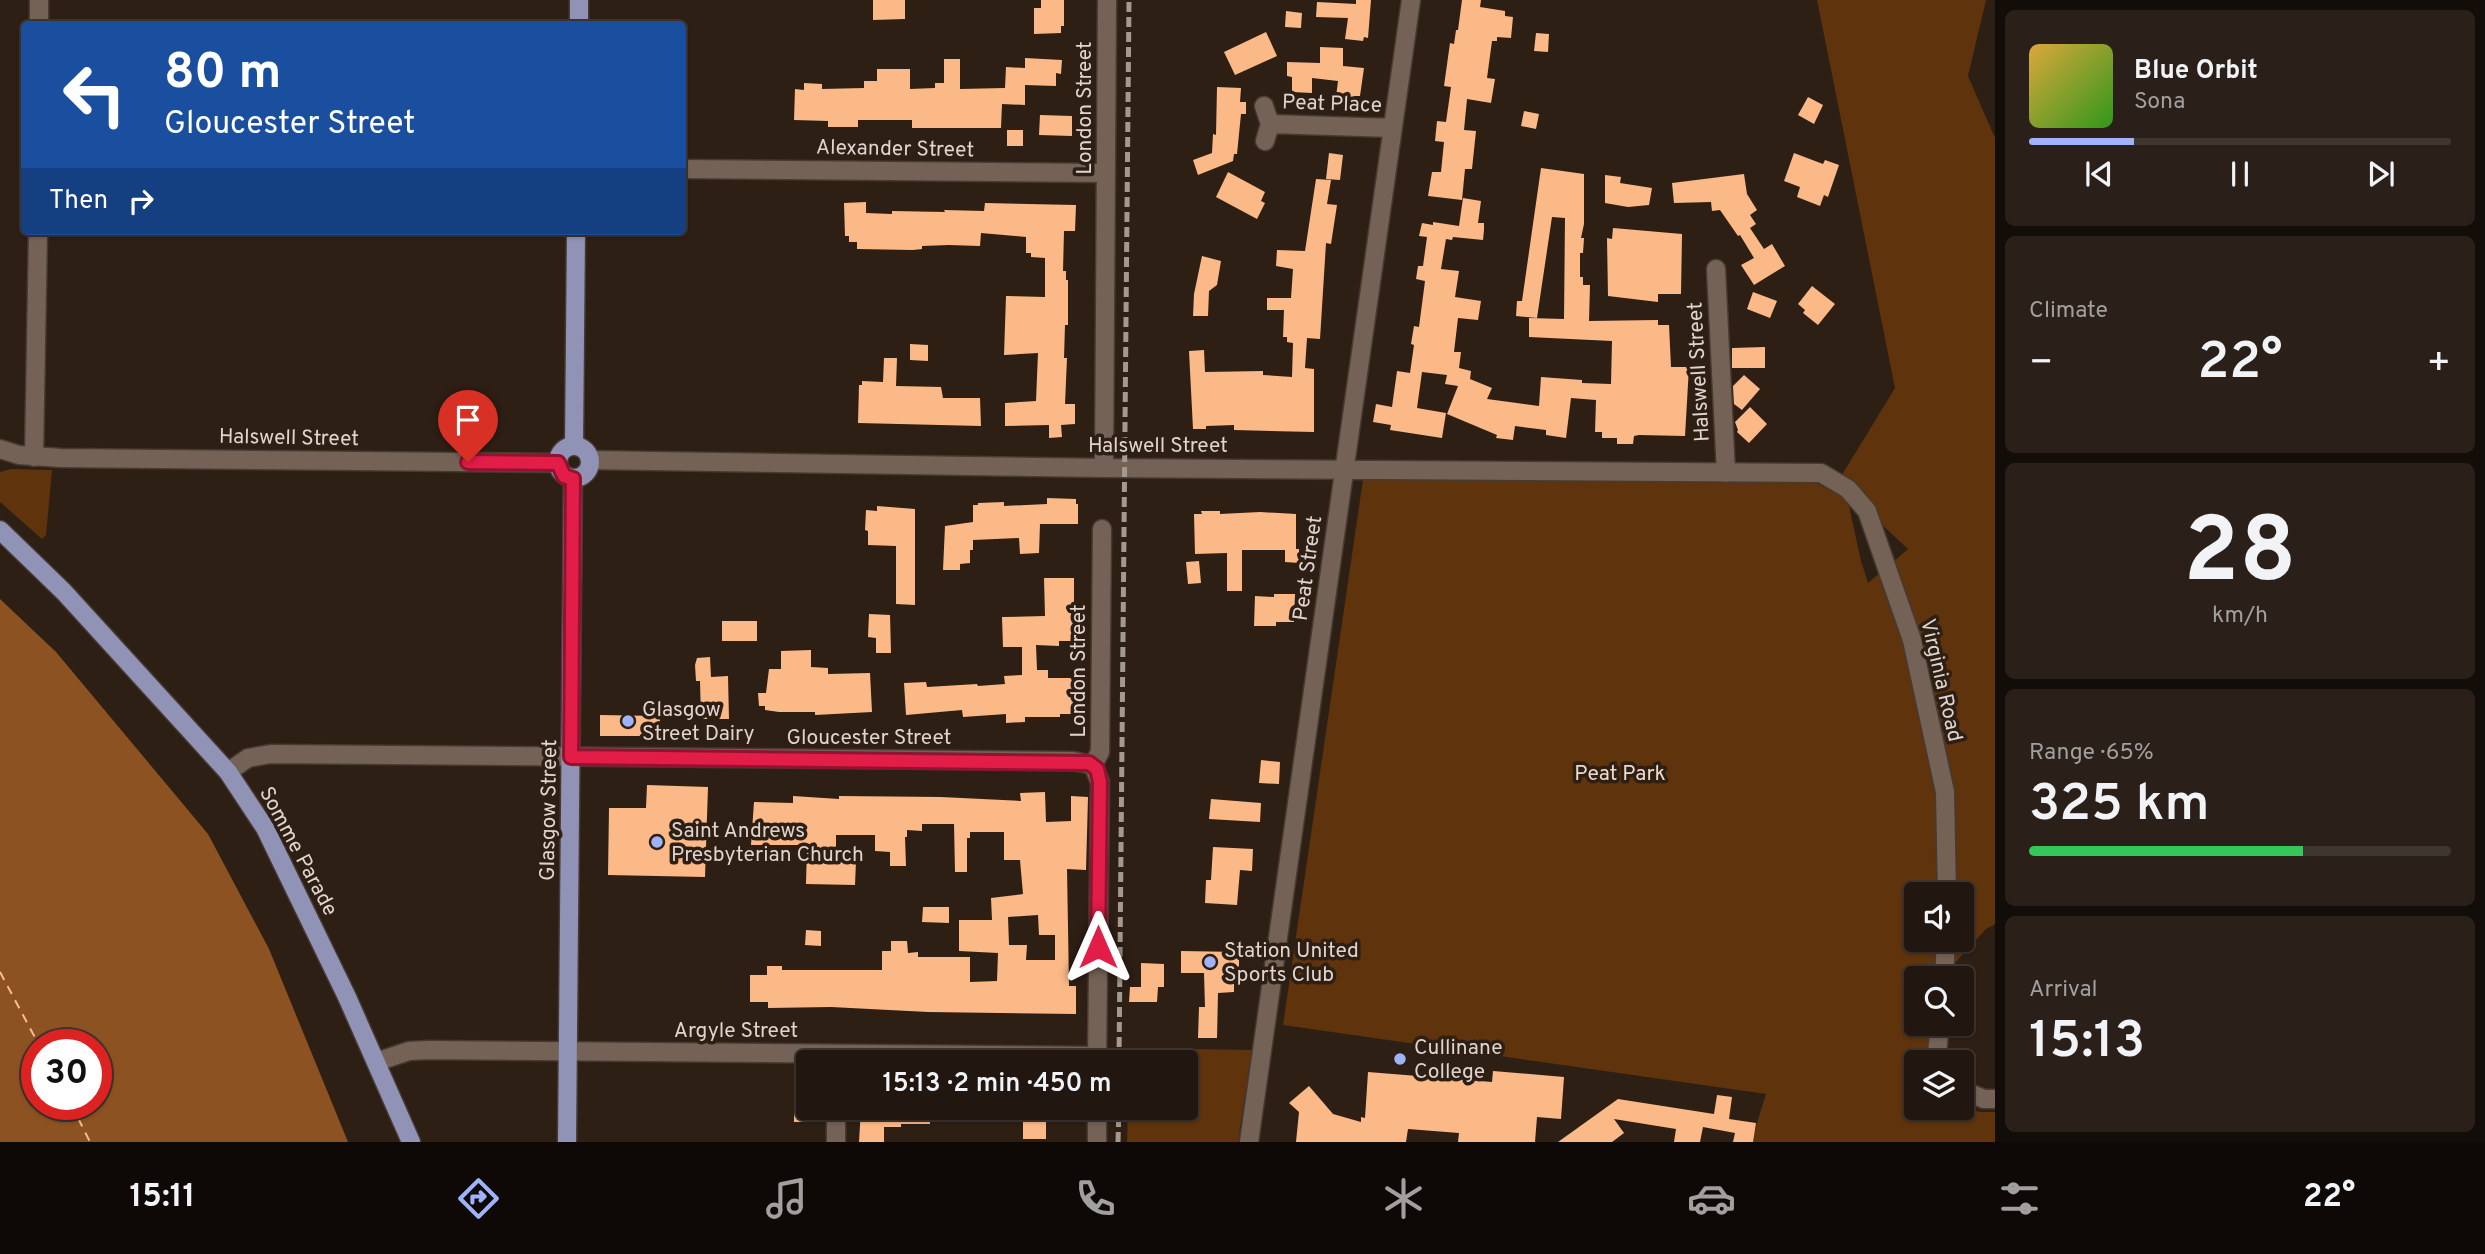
<!DOCTYPE html>
<meta charset="utf-8">
<style>
:root{--surface:#221710;--page:#2a2019;--text:#f1f3f6;--muted:#a29f9f;--line:#3f3630;--accent:#9fb3fd}
body{margin:0;font-family:Overpass,sans-serif;background:var(--page);color:var(--text);height:100vh;display:flex;flex-direction:column;font-size:26px;white-space:nowrap}
*{box-sizing:border-box;margin:0}
p{font-size:23px;color:var(--muted)}
.icon{flex:none;width:38px;height:38px;fill:none;stroke:currentColor;stroke-width:2;stroke-linecap:round;stroke-linejoin:round}
.map{position:relative;flex:1;overflow:hidden}
.sheet{display:flex;flex-direction:column;gap:10px;padding:10px;background:#130d09;width:490px}
.sheet>*{flex:none}
.top-card{position:absolute;left:21px;top:21px;width:665px;height:214px;border-radius:7px;box-shadow:0 2px 5px #0004,0 0 0 2px var(--line);background:#1a4fa0;color:#fff;overflow:hidden}
.tools{position:absolute;left:1904px;top:882px;display:grid;gap:14px}
.tools a{display:grid;place-items:center;width:70px;height:70px;border-radius:7px;background:var(--surface);box-shadow:0 2px 5px #0004,0 0 0 2px var(--line);font-size:35px}
.speed{position:absolute;left:21px;top:1029px;display:flex;gap:14px;font-size:35px;font-weight:700;text-align:center}
.speed>*{display:grid;place-content:center;width:91px;height:91px;border-radius:50%;background:var(--surface);box-shadow:0 2px 5px #0004,0 0 0 2px var(--line);line-height:1}
.speed .limit{border:10px solid #d22;background:#fff;color:#111}
.pin{position:absolute;display:grid;place-items:center;width:60px;height:60px;color:#fff;margin:-72px -30px;border-radius:50% 50% 50% 0;rotate:-45deg;box-shadow:0 0 7px #0007}
.pin .icon{rotate:45deg}
.me{position:absolute;width:77px;margin:-38px;rotate:0deg;stroke-linejoin:round;filter:drop-shadow(0 0 5px #0008)}
.turn{display:flex;align-items:center;gap:24px;height:147px;padding:0 28px;font-size:32px}
.turn .icon{width:91px;height:91px;stroke-width:2.5}
.turn b{display:block;font-size:49px;line-height:60px}
.then{display:flex;align-items:center;height:66px;padding:0 28px;background:#0003;gap:14px;font-size:26px}
.big{font-size:52px;font-weight:600;line-height:1.1}
.sheet .widget{flex:1;display:flex;flex-direction:column;justify-content:center;gap:10px;min-width:0;padding:0 24px;border-radius:10px;background:var(--page)}
.sheet .dial{align-items:center;gap:0}
.dial b{font-size:91px;line-height:1}
.song{display:flex;align-items:center;gap:21px}
.cover{width:84px;height:84px;border-radius:10px;background:linear-gradient(135deg,hsl(40 70% 55%),hsl(110 70% 35%))}
.played{height:7px;border-radius:4px;background:linear-gradient(90deg,var(--accent) 25%,var(--line) 25%)}
.keys{display:flex;justify-content:space-around;direction:ltr}
.heat{display:flex;justify-content:space-between;align-items:center;font-size:38px;direction:ltr}
.charge{height:10px;border-radius:5px;background:linear-gradient(90deg,#34c759 65%,var(--line) 0)}
.trip{position:absolute;left:796px;top:1050px;width:402px;height:70px;border-radius:7px;background:var(--surface);box-shadow:0 2px 5px #0004,0 0 0 2px var(--line);font-weight:600;line-height:70px;text-align:center}
.dock{display:flex;height:112px;justify-content:space-around;align-items:center;background:#0e0906;color:var(--muted)}
.dock .icon{width:49px;height:49px}
.dock .active{color:var(--accent)}
.dock b{font-size:32px;color:var(--text)}
main{display:flex;flex:1;min-height:0}
.map>svg:first-child{display:block}
</style>
<main>
<div class="map">
<svg width="1995" height="1142" viewBox="0 0 1995 1142">
<rect width="100%" height="100%" fill="#2e1f15"/>
<!-- green -->
<path fill="#5f330b" fill-rule="evenodd" d="M1817,0H1986L1968,76L1995,138V924L1986,929L1941,978H1916V1024H1927L1931,1062H1916V1108H1962L1981,1112H1995V1142H1751L1766,1094L1283,1025L1364,473L1805,478L1847,497L1861,561L1868,583L1908,549L1837,483L1895,388ZM1916,894H1962V940H1916Z
M11,469L52,470L46,535L42,539L0,502V472Z
M1129,1048L1252,1050L1238,1142H1127L1128,1108H1186V1062H1128Z"/>
<!-- water -->
<path fill="#8d5221" fill-rule="evenodd" d="M0,599L56,652L208,834L269,949L348,1142H0ZM37,1045H96V1104H37Z"/>
<g fill="none" stroke-linecap="round" stroke-linejoin="round">
<!-- ferry -->
<path stroke="#fbbc8f" stroke-width="2" stroke-dasharray="9 7" stroke-linecap="butt" d="M0,972L39,1045
M71,1104L90,1142"/>
</g>
<!-- building -->
<path fill="#fcb988" fill-rule="evenodd" d="M873,0H905V19L873,20Z
M1041,0H1064V26H1061V33L1034,34V8H1041Z
M1356,0H1371L1368,38L1364,37L1363,41L1345,39L1348,18L1316,17L1317,2L1356,4Z
M1462,0H1481L1480,7L1505,11V16L1513,17L1511,38L1497,37V41H1492L1487,78L1495,79L1491,103L1467,99L1464,130L1476,131L1472,169H1465L1462,200L1428,196L1432,172H1441L1444,142L1435,141L1437,121L1446,122L1451,87L1444,86L1450,43L1454,44L1456,30H1458Z
M1286,11L1302,13L1301,28L1285,27Z
M1266,32L1277,56L1235,75L1224,52Z
M1536,33L1549,34L1548,52L1534,51Z
M1320,47L1343,48V66L1364,68L1360,96H1354V100L1336,97L1338,81L1312,78V93L1292,92V77L1287,76V62L1320,63Z
M1025,58L1062,60L1061,74L1056,73V86L1025,85V105L1002,104L1001,128H912V120H858V127H828V121L794,120L795,89L804,90V83L822,84V89L864,88V81H877V69H910V89L935,88V83H944V59H960V89L1005,88L1006,67L1025,68Z
M1217,87L1241,88L1240,102H1246V114H1241L1237,154H1234L1233,161L1198,175L1193,160L1212,153L1213,134L1216,135Z
M1808,97L1823,105L1814,124L1798,115Z
M1524,111L1539,114L1536,129L1521,126Z
M1040,115L1072,116V136L1039,135Z
M1007,130H1023V146H1007Z
M1329,153L1343,155L1340,180L1326,179Z
M1794,153L1823,164L1825,160L1839,165L1828,197L1824,195L1820,206L1797,197L1800,187L1784,181Z
M1541,168L1584,174V224L1581,238H1584L1583,253H1580V277H1583V285H1590L1589,321L1658,320V325H1669L1671,367H1689L1685,436L1639,435L1634,436L1633,444H1617V438H1602V432H1595L1596,400L1571,398L1566,438L1546,435V430L1515,426L1513,440L1496,438L1497,435L1447,414L1458,386L1445,384L1447,375L1422,372L1417,408L1446,413L1442,438L1390,430L1391,425L1373,422L1376,404L1392,407L1397,371L1410,373L1414,345L1411,344L1414,326L1419,327L1425,281L1416,279L1418,266H1423L1427,237L1419,236L1422,223L1433,225V222L1459,226L1463,198L1481,201L1478,223H1484V230L1483,240L1453,237L1452,240L1446,239L1441,269L1459,271L1455,297L1481,301L1478,320L1458,318L1454,352H1461L1459,368L1471,371L1470,379L1492,388L1487,399L1539,406L1541,377L1582,380V383L1611,384L1612,341L1529,337V318L1564,319L1565,218L1552,217L1537,318L1516,316L1517,301H1522Z
M1228,172L1265,192L1261,201L1265,203L1257,219L1216,197Z
M1744,174L1747,194L1757,210L1750,215L1756,224L1750,228L1764,249L1772,244L1785,266L1754,285L1741,265L1754,258L1740,235L1738,236L1720,210L1712,211L1711,202L1674,203L1672,183Z
M1605,175L1621,177L1620,183L1652,188L1649,205L1628,207L1605,203Z
M1316,179L1331,180L1327,204L1337,205L1331,244L1326,243L1320,339L1307,338L1305,368L1314,369V432L1234,430V425L1206,426V429H1193L1189,351L1204,350L1205,372L1263,371V375L1292,377L1293,343L1287,342V337H1283L1284,310H1267V298H1291L1293,269L1276,266L1277,250L1305,251Z
M866,202V213L892,214V211L945,212L944,210L984,211L985,203L1076,205L1075,231H1064L1063,271H1066V280H1068V325H1065L1064,358H1067L1065,404H1075V424L1061,425L1062,437L1049,438V425L1005,426V403L1036,401L1038,353L1004,355L1006,296L1045,297V258L1031,257V253H1026V237L981,233L980,246L949,245L922,246V249L913,250L857,249V242H849V236H845L844,203Z
M1613,228L1682,234L1681,294H1658V302L1608,296L1607,238L1612,239Z
M1202,256L1221,261L1217,285L1209,291L1208,316H1193L1194,294Z
M1812,286L1835,304L1818,325L1803,313L1805,310L1798,304Z
M1753,292L1777,301L1770,318L1747,309Z
M910,344L928,345V361L910,360Z
M1765,347V368H1732V348Z
M884,358H897L896,386L941,387L943,398H980L981,426L858,423L859,385H862V381L883,382Z
M1744,375L1760,389L1742,410L1734,404L1733,386Z
M1750,407L1767,424L1749,443L1737,432L1738,430L1735,422Z
M1047,498L1076,499V504H1078V524H1040L1039,553L1020,554L1019,538L973,540V550H970V563L960,564V570H943L945,526L973,522V505H978V503L1004,502V506L1047,504Z
M877,506L915,509V605L896,604V546L868,545V531L865,530L866,510L877,511Z
M1201,511H1220V514L1260,512L1296,514V549H1299V563L1285,562V550H1242V591H1227V553L1195,554L1194,514H1202Z
M1199,561L1201,583L1188,584L1186,562Z
M1044,578H1074V641H1059V646L1036,645L1037,670H1048V678H1074V689H1078V704H1074V714H1060V717H1025V722L1006,723V714L963,717L962,710L906,715L904,683L926,682L927,687L977,684L978,686L1005,684L1004,676L1022,675V647H1003L1002,617L1045,616Z
M1274,594H1295L1294,622H1276V626H1254L1255,596L1274,597Z
M869,614L890,615L891,653H876V638L868,637Z
M722,621H757V641H722Z
M811,650V667L828,668V674L870,673L872,712L815,715V712H779L765,710V706H759L758,693H766L769,669H781V651Z
M710,657L711,677L728,676L729,719H701L700,681H696L695,665L697,658Z
M600,715L660,716V736H600Z
M1261,760L1280,762L1279,784L1259,783Z
M647,785L708,787L705,877L608,875L609,808H646Z
M1045,792L1046,822L1071,821V796L1088,797L1086,870L1067,869L1069,986H1076V1014L928,1012L831,1007L768,1008V1002H750V975H767V966H782V970H882V951H891V941H907L908,953L918,952V957H970V982L997,981L998,953L959,951V920H992L991,898L1023,894L1020,860H1004V832H970V838H967V872H955L954,824H922V831L907,830V837H905L906,866H890V852L875,851V835H836V860L856,861L855,885L806,884L807,845H751L754,802L793,803V796L839,799V796L941,797L1021,801L1020,793ZM1038,915L1039,935H1055V960H1026L1027,945H1009L1008,917Z
M1211,799L1261,803L1260,822L1209,819Z
M1213,847L1253,849L1252,871L1240,870L1237,905L1205,903L1206,880H1211Z
M923,907H949V923L922,922Z
M806,930L821,931V946L805,945Z
M1181,951L1239,952V974H1234V992L1218,993L1217,1038H1198L1199,1007H1205L1204,973H1181Z
M1141,963L1164,964V987H1158L1157,1002H1129L1130,987H1141Z
M1493,1071L1564,1077L1561,1119L1537,1117L1535,1142H1458L1459,1133L1408,1129L1406,1142H1296L1299,1112L1289,1103L1309,1086L1333,1114L1361,1122V1117L1365,1118L1368,1072L1492,1082Z
M794,1087H808V1108H818V1122H794Z
M1717,1095L1732,1097L1729,1119L1756,1123L1753,1142H1733L1735,1133L1703,1127L1700,1142H1674L1676,1129L1614,1119L1624,1133L1612,1142H1558L1618,1099L1714,1114Z
M861,1108H972V1121L930,1120V1124H901V1127H884V1142H859Z
M1023,1108H1077V1119L1046,1120V1139H1023Z"/>
<g fill="none" stroke-linecap="round" stroke-linejoin="round">
<!-- minor casing -->
<g stroke="#463a33" stroke-width="21">
<path id="minor" d="M39,24V0
M1264,106L1270,124L1265,141
M1270,124L1392,128
M682,169L1106,173
M1716,269L1726,473
M0,449L19,455L61,458L558,463
M34,457L38,231
M590,460L1104,468L1821,473L1848,489L1867,511L1912,640L1945,792L1947,894
M1104,468L1107,0
M1093,765L1100,782L1097,1062
M1093,765L1100,752L1102,529
M228,772L248,758L271,754L1073,761L1093,765
M1944,978L1946,940
M376,1062L409,1051L428,1050L1098,1056
M1939,1062L1937,1053L1940,1024
M1962,1090L1984,1099H1995
M836,1142V1108
M1097,1142V1108
M1249,1142L1411,0"/>
</g>
<!-- major casing -->
<g stroke="#463a33" stroke-width="21">
<path id="major" d="M579,24V0
M558 462a16 16 0 1 1 32 0a16 16 0 1 1-32 0Z
M574,446L576,231
M0,530L64,592L228,772L265,828L347,997L411,1142
M567,1142L573,479"/>
</g>
<!-- minor -->
<use href="#minor" stroke="#746256" stroke-width="18"/>
<!-- major -->
<use href="#major" stroke="#9093b5" stroke-width="18"/>
<!-- rail -->
<path stroke="#a49991" stroke-width="5" stroke-dasharray="10 5" stroke-linecap="butt" d="M1119,1062L1129,0
M1118,1142L1119,1108"/>
</g>
<g fill="none" stroke-linecap="round" stroke-linejoin="round">
<!-- route casing -->
<g stroke="#92132f" stroke-width="18">
<path id="route" d="M468,462L558,463L564,476L573,479L571,757L1089,763L1097,769L1100,782L1098,947"/>
</g>
<!-- route -->
<use href="#route" stroke="#e11d48" stroke-width="12"/>
</g>
<!-- markers -->
<g fill="#9fb3fd" stroke="#2e1f15" stroke-width="2.5">
<circle cx="628" cy="721" r="7"/>
<circle cx="657" cy="842" r="7"/>
<circle cx="1210" cy="962" r="7"/>
<circle cx="1400" cy="1059" r="7"/>
</g>
<g text-anchor="middle" stroke-width="7" stroke-linejoin="round" paint-order="stroke">
<!-- street labels -->
<g font-size="21" fill="#dfd5ce" stroke="#2e1f15">
<text transform="translate(1332 103) rotate(2)" y="7">Peat Place</text>
<text transform="translate(1084 108) rotate(-90)" y="7">London Street</text>
<text transform="translate(895 148) rotate(1)" y="7">Alexander Street</text>
<text transform="translate(1698 372) rotate(-93)" y="7">Halswell Street</text>
<text transform="translate(289 437) rotate(1)" y="7">Halswell Street</text>
<text x="1158" y="452">Halswell Street</text>
<text transform="translate(1307 568) rotate(-82)" y="7">Peat Street</text>
<text transform="translate(1078 671) rotate(-90)" y="7">London Street</text>
<text transform="translate(1942 680) rotate(77)" y="7">Virginia Road</text>
<text x="869" y="744">Gloucester Street</text>
<text transform="translate(548 810) rotate(-89)" y="7">Glasgow Street</text>
<text transform="translate(299 851) rotate(62)" y="7">Somme Parade</text>
<text x="736" y="1037">Argyle Street</text>
</g>
<!-- poi labels -->
<g font-size="21" fill="#dfd5ce" stroke="#2e1f15" text-anchor="start">
<text x="642" y="716">Glasgow<tspan x="642" dy="24">Street Dairy</tspan></text>
<text x="671" y="837">Saint Andrews<tspan x="671" dy="24">Presbyterian Church</tspan></text>
<text x="1224" y="957">Station United<tspan x="1224" dy="24">Sports Club</tspan></text>
<text x="1414" y="1054">Cullinane<tspan x="1414" dy="24">College</tspan></text>
</g>
<!-- park labels -->
<g font-size="21" fill="#f0dacb" stroke="#2e1f15">
<text x="1620" y="780">Peat Park</text>
</g>
</g>
</svg>
<div class="tools">
<a><svg class="icon" aria-label="sound" viewBox="0 0 24 24"><path d="M4 9h4l5-4v14l-5-4H4zM17 9q2 3 0 6"/></svg></a>
<a><svg class="icon" aria-label="search" viewBox="0 0 24 24"><circle cx="10" cy="10" r="6"/><path d="M15 15l6 6"/></svg></a>
<a><svg class="icon" aria-label="layers" viewBox="0 0 24 24"><path d="M12 4l9 5-9 5-9-5zM3 14l9 5 9-5"/></svg></a>
</div>
<div class="speed"><div class="limit">30</div></div>
<div class="pin" style="left:468px;top:462px;background:#d93025"><svg class="icon" aria-label="arrive" viewBox="0 0 24 24"><path d="M6 21V4h12l-3 4 3 4H6"/></svg></div>
<svg class="me" style="left:1098px;top:947px" viewBox="-20 -20 40 40"><path d="M0-17L14 15 0 8-14 15z" fill="#e11d48" stroke="#fff" stroke-width="4"/></svg>
<div class="trip">15:13 · 2 min · 450 m</div>
<div class="top-card">
<div class="turn"><svg class="icon" aria-label="left" viewBox="0 0 24 24"><path d="M17 20v-9H6M10 6l-5 5 5 5"/></svg><div><b>80 m</b>Gloucester Street</div></div>
<div class="then">Then<svg class="icon" aria-label="right" viewBox="0 0 24 24"><path d="M7 20v-9h11M14 6l5 5-5 5"/></svg></div>
</div>
</div>
<section class="sheet">
<div class="widget">
<div class="song"><i class="cover"></i><div><b>Blue Orbit</b><p>Sona</p></div></div>
<div class="played"></div>
<div class="keys"><svg class="icon" aria-label="previous" viewBox="0 0 24 24"><path d="M18 5L8 12l10 7zM5 5v14"/></svg><svg class="icon" aria-label="pause" viewBox="0 0 24 24"><path d="M8 5v14M16 5v14"/></svg><svg class="icon" aria-label="next" viewBox="0 0 24 24"><path d="M6 5l10 7-10 7zM19 5v14"/></svg></div>
</div>
<div class="widget"><p>Climate</p>
<div class="heat"><a>−</a><b class="big">22°</b><a>+</a></div>
</div>
<div class="widget dial"><b>28</b><p>km/h</p></div>
<div class="widget"><p>Range · 65%</p><b class="big">325 km</b><div class="charge"></div></div>
<div class="widget"><p>Arrival</p><b class="big">15:13</b></div>
</section>
</main>
<nav class="dock">
<b>15:11</b>
<svg class="icon active" aria-label="directions" viewBox="0 0 24 24"><path d="M12 3l9 9-9 9-9-9zM9 14v-3h6M13 9l2 2-2 2"/></svg>
<svg class="icon" aria-label="music" viewBox="0 0 24 24"><path d="M9 18V5l10-2v13"/><circle cx="6" cy="18" r="3"/><circle cx="16" cy="16" r="3"/></svg>
<svg class="icon" aria-label="phone" viewBox="0 0 24 24"><path d="M5 4h4l2 5-3 2q2 4 5 5l2-3 5 2v4C11 20 4 13 5 4z"/></svg>
<svg class="icon" aria-label="climate" viewBox="0 0 24 24"><path d="M12 3v18M4 7l16 10M4 17L20 7"/></svg>
<svg class="icon" aria-label="car" viewBox="0 0 24 24"><path d="M5 17H2v-5l4-1 3-4h7l3 4 3 1v5h-3M9 17h6M6 11h13"/><circle cx="7" cy="17" r="2"/><circle cx="17" cy="17" r="2"/></svg>
<svg class="icon" aria-label="filters" viewBox="0 0 24 24"><path d="M4 7h16M4 17h16"/><circle cx="9" cy="7" r="2"/><circle cx="15" cy="17" r="2"/></svg>
<b>22°</b>
</nav>
